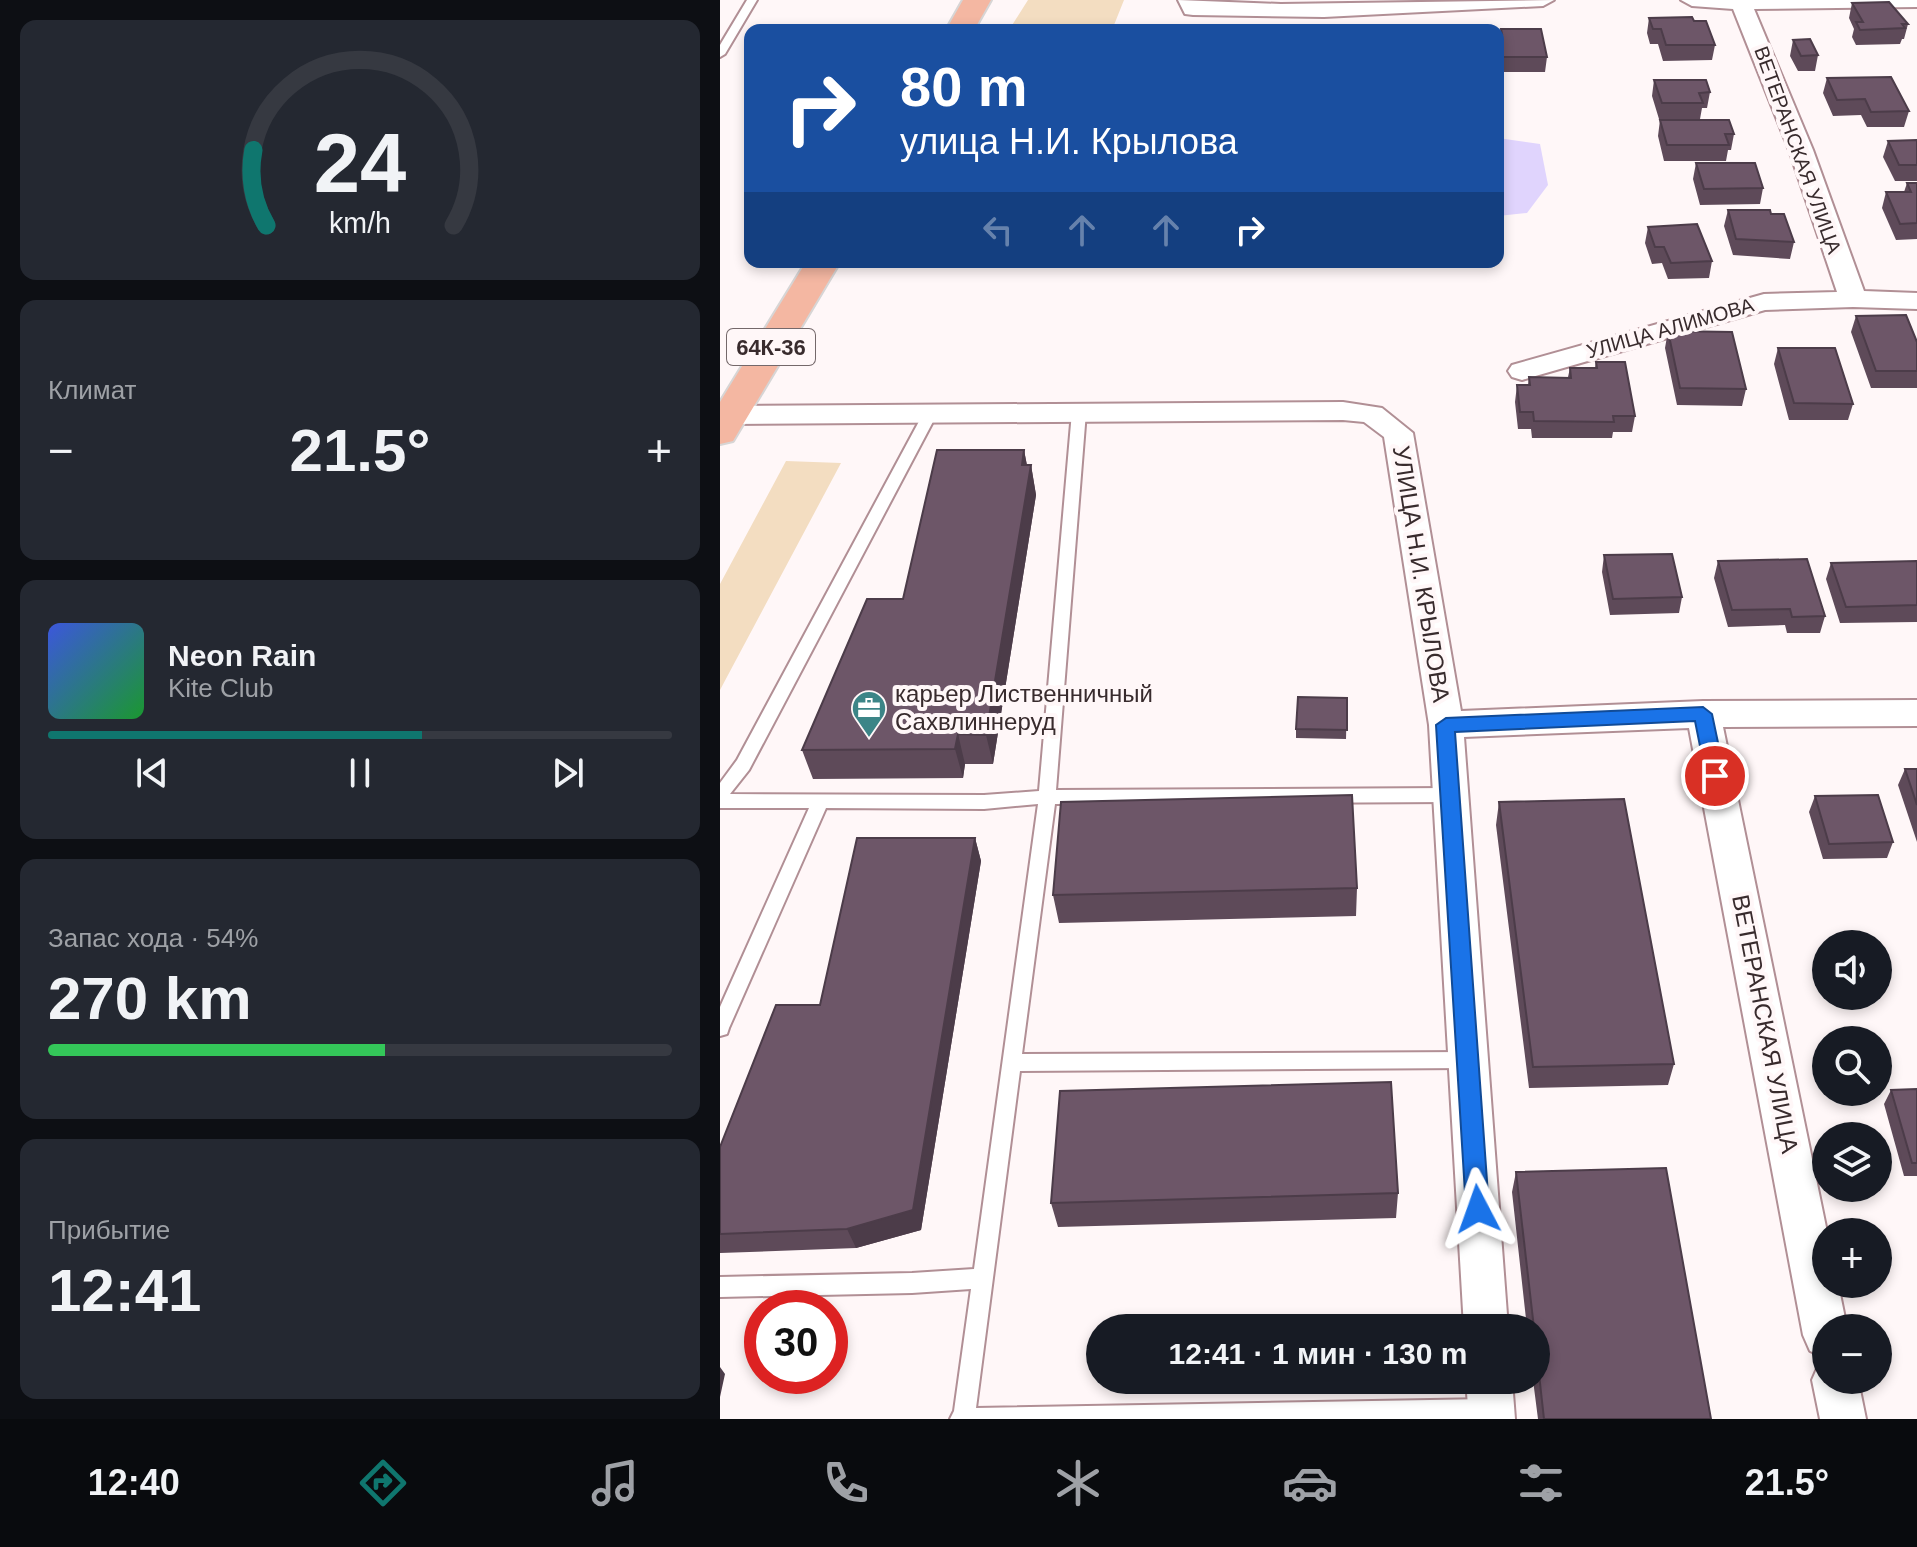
<!DOCTYPE html>
<html lang="ru">
<meta charset="utf-8">
<style>
:root{--surface:#171b24;--page:#242831;--text:#f1f3f6;--muted:#9ea1a6;--line:#363941;--accent:#0f766e}
body{margin:0;font-family:Helvetica,sans-serif;background:var(--page);color:var(--text);height:100vh;display:flex;flex-direction:column;font-size:30px;white-space:nowrap}
*{box-sizing:border-box;margin:0}
p{font-size:26px;color:var(--muted)}
.icon{flex:none;width:44px;height:44px;fill:none;stroke:currentColor;stroke-width:2;stroke-linecap:round;stroke-linejoin:round}
.map{position:relative;flex:1;overflow:hidden}
.details{display:flex;flex-direction:column;gap:20px;padding:20px;background:#0d0f14;width:720px}
.details>*{flex:none}
.banner{position:absolute;left:24px;top:24px;width:760px;height:244px;border-radius:16px;box-shadow:0 4px 12px #0003;background:#1a4fa0;color:#fff;overflow:hidden}
.controls{position:absolute;left:1092px;top:930px;display:grid;gap:16px}
.controls a{display:grid;place-items:center;width:80px;height:80px;border-radius:50%;background:var(--surface);box-shadow:0 4px 12px #0003;font-size:40px}
.speed{position:absolute;left:24px;top:1290px;display:flex;gap:16px;font-size:40px;font-weight:700;text-align:center}
.speed>*{display:grid;place-content:center;width:104px;height:104px;border-radius:50%;background:var(--surface);box-shadow:0 4px 12px #0003;line-height:1}
.speed .limit{border:12px solid #d22;background:#fff;color:#111}
.pin{position:absolute;display:grid;place-items:center;width:68px;height:68px;color:#fff;margin:-34px;border:4px solid #fff;border-radius:50%;box-shadow:0 2px 8px #0007}
.me{position:absolute;width:88px;margin:-44px;rotate:356deg;stroke-linejoin:round;filter:drop-shadow(0 0 6px #0008)}
.turn{display:flex;align-items:center;gap:28px;height:168px;padding:0 24px;font-size:36px}
.turn .icon{width:104px;height:104px;stroke-width:2.5}
.turn b{display:block;font-size:56px;line-height:68px}
.lanes{display:flex;align-items:center;height:76px;padding:0 24px;background:#0003;justify-content:center;gap:40px;direction:ltr}
.lanes .off{opacity:.35}
.big{font-size:60px;font-weight:700;line-height:1.1}
.details .card{flex:1;display:flex;flex-direction:column;justify-content:center;gap:12px;min-width:0;padding:0 28px;border-radius:16px;background:var(--page)}
.details .dial{align-items:center;gap:0}
.dial svg{height:208px;overflow:visible;fill:none;stroke:var(--line);stroke-width:7;stroke-linecap:round;text-anchor:middle}
.dial text{fill:var(--text);stroke:none}
.song{display:flex;align-items:center;gap:24px}
.cover{width:96px;height:96px;border-radius:12px;background:linear-gradient(135deg,hsl(230 70% 55%),hsl(130 70% 35%))}
.played{height:8px;border-radius:4px;background:linear-gradient(90deg,var(--accent) 60%,var(--line) 60%)}
.keys{display:flex;justify-content:space-around;direction:ltr}
.heat{display:flex;justify-content:space-between;align-items:center;font-size:44px;direction:ltr}
.charge{height:12px;border-radius:6px;background:linear-gradient(90deg,#34c759 54%,var(--line) 0)}
.trip{position:absolute;left:366px;top:1314px;width:464px;height:80px;border-radius:40px;background:var(--surface);box-shadow:0 4px 12px #0003;font-weight:700;line-height:80px;text-align:center}
.menu{display:flex;height:128px;justify-content:space-around;align-items:center;background:#090b0e;color:var(--muted)}
.menu .icon{width:56px;height:56px}
.menu .selected{color:var(--accent)}
.menu b{font-size:36px;color:var(--text)}
main{display:flex;flex:1;min-height:0}
.map>svg:first-child{display:block}
</style>
<main>
<section class="details">
<div class="card dial"><svg viewBox="0 0 100 80">
<path d="M14 69A42 42 0 1 1 86 69"/>
<path d="M14 69A42 42 0 0 1 9 40" stroke="#0f766e"/>
<text x="50" y="56" font-size="32" font-weight="700">24</text>
<text x="50" y="72" font-size="11">km/h</text>
</svg></div>
<div class="card"><p>Климат</p>
<div class="heat"><a>−</a><b class="big">21.5°</b><a>+</a></div>
</div>
<div class="card">
<div class="song"><i class="cover"></i><div><b>Neon Rain</b><p>Kite Club</p></div></div>
<div class="played"></div>
<div class="keys"><svg class="icon" aria-label="previous" viewBox="0 0 24 24"><path d="M18 5L8 12l10 7zM5 5v14"/></svg><svg class="icon" aria-label="pause" viewBox="0 0 24 24"><path d="M8 5v14M16 5v14"/></svg><svg class="icon" aria-label="next" viewBox="0 0 24 24"><path d="M6 5l10 7-10 7zM19 5v14"/></svg></div>
</div>
<div class="card"><p>Запас хода · 54%</p><b class="big">270 km</b><div class="charge"></div></div>
<div class="card"><p>Прибытие</p><b class="big">12:41</b></div>
</section>
<div class="map">
<svg width="1197" height="1419" viewBox="0 0 1197 1419">
<rect width="100%" height="100%" fill="#fff7f8"/>
<!-- green -->
<path fill="#f3ddc1" d="M308,0H404L392,30H289Z
M66,461L121,463L0,690V584Z"/>
<!-- water -->
<path fill="#e0d4fd" d="M778,138L820,144L828,185L807,213L778,216Z"/>
<g fill="none" stroke-linecap="round" stroke-linejoin="round">
<!-- lane casing -->
<g stroke="#b18f95" stroke-width="4">
<path id="lane" d="M27,0H37L5,54L0,57V45Z
M359,408L366,412L336,790L730,788L736,790L738,795L736,800L730,802L335,804L302,1054L748,1052L755,1054L757,1060L755,1066L748,1068L300,1071L256,1408L768,1399L776,1402L779,1410L773,1419H230L234,1411L251,1289L192,1293L0,1297V1277L192,1273L254,1269L318,804L264,809L106,808L9,1028L7,1034L0,1036V1007L89,808H0V783L17,760L203,414L210,410L217,414L29,770L10,794L264,795L319,791L352,412Z"/>
</g>
<!-- street casing -->
<g stroke="#b18f95" stroke-width="4">
<path id="street" d="M458,0L561,4L834,0L823,6L604,17L473,15L465,14Z
M961,0H1197V7L1034,9L1093,150L1144,291L1197,293V309L1133,307L1045,310L812,377L802,380L792,377L788,371L792,365L1044,294L1117,292L1069,150L1013,9L972,6Z
M623,402L662,408L693,433L741,711L983,701L1197,700V726L1003,727L1107,1232L1106,1284H1118L1127,1328H1106V1358L1090,1351L1083,1335L969,728L744,737L788,1328H744L709,725L664,437L644,422L623,420L11,424L0,420L1,408L11,406Z
M1106,1361V1380H1138L1146,1419H1100L1092,1380L1099,1364Z
M746,1380H792L795,1419H749Z"/>
</g>
<!-- primary casing -->
<g stroke="#d7d5d5" stroke-width="4">
<path id="primary" d="M243,0H271L254,30H226Z
M86,262H120L13,441L0,444V402Z"/>
</g>
<!-- lane -->
<use href="#lane" fill="#fff" fill-rule="evenodd"/>
<!-- street -->
<use href="#street" fill="#fff" fill-rule="evenodd"/>
<!-- primary -->
<use href="#primary" fill="#f4b7a2" fill-rule="evenodd"/>
</g>
<!-- wall -->
<path fill="#5e4a59" d="M1132,3L1188,24L1184,39H1182L1180,44L1136,45L1132,37L1134,29L1129,18Z
M929,18L974,21L995,45L992,60L943,61L938,44H930L927,33Z
M781,29L827,57L825,72H778V34H780Z
M1073,40L1098,55L1095,71H1078L1070,56Z
M1107,78L1189,111L1184,127H1147L1141,115L1113,116L1103,93Z
M934,80L990,92L987,108H982L980,119H939L932,96Z
M940,120L1014,134L1011,150H1008L1006,161H944L938,136Z
M1197,140V181H1175L1163,157L1168,141Z
M976,163L1043,188L1040,204L980,205L973,179Z
M1187,183H1197V239L1176,240L1162,208L1166,192H1184Z
M1008,210L1074,242L1070,259L1013,255L1004,226Z
M928,227L992,261L989,278L948,279L942,263L932,264L925,243Z
M1136,316L1197,342V388H1151L1131,332Z
M948,331L1026,389L1022,406L957,405L945,348Z
M1058,348L1133,404L1128,420H1069L1054,364Z
M876,362L915,416L912,432H893L892,438H812L811,429H798L795,402L797,385H808L809,377H848L850,368H875Z
M304,450L307,465H311L316,495L273,764H245L243,778L93,779L82,750L183,599Z
M884,555L962,597L959,613L890,615L882,572Z
M998,561L1105,616L1100,633H1067L1065,625L1008,627L994,578Z
M1197,561V622L1120,623L1106,579L1111,563Z
M627,698L626,739L576,738V729Z
M1185,769H1197V842L1178,785Z
M1095,796L1173,842L1167,858L1103,859L1089,812Z
M779,802L954,1064L948,1085L809,1088L776,825Z
M255,838L261,861L201,1230L136,1248L0,1253V1147L100,1005Z
M637,888L636,916L339,923L333,895Z
M1197,1089V1176H1184L1164,1104L1171,1090Z
M796,1172L991,1419H818L813,1380H816V1328H807L792,1192Z
M678,1193L676,1218L338,1227L331,1203Z"/>
<!-- shaded-wall -->
<path fill="#4c3c49" d="M304,450L309,477L311,465L316,495L273,764L266,735Z
M238,734L245,764L243,778L235,749Z
M255,838L261,861L201,1230L136,1248L127,1229Z
M0,1367L5,1374L0,1397Z"/>
<!-- building -->
<path fill="#6d5668" stroke="#4c3c49" stroke-width="2" d="M1169,2L1188,24H1182L1185,28L1140,30L1136,22H1143L1132,3Z
M972,17L974,21H986L995,45H946L941,29H933L929,18Z
M781,29H821L827,57H778V34H782Z
M1090,39L1098,55L1081,56L1073,40Z
M1171,77L1189,111L1151,112L1145,99L1117,100L1107,78Z
M934,80H986L990,92L979,93L983,103H942Z
M940,120H1009L1014,134H1005L1009,145H947Z
M1197,140V165H1179L1168,141Z
M976,163H1035L1043,188L984,189Z
M1187,183H1197V223L1180,224L1166,192H1191Z
M1008,210H1050L1051,214H1064L1074,242L1016,239Z
M977,224L992,261L951,263L944,247H935L928,227Z
M1186,315L1197,342V371H1156L1136,316Z
M948,331L1012,332L1026,389L960,388Z
M1058,348H1115L1133,404L1074,403Z
M876,362H905L915,416H893L894,422L814,421L813,412H800L797,385H810L809,377L851,378L850,368H877Z
M217,450H304L302,465H311L266,735L238,734L235,749L82,750L147,599H183Z
M952,554L962,597L893,599L884,555Z
M1087,559L1105,616L1072,617L1070,609L1012,610L998,561Z
M1197,561V605L1126,607L1111,563Z
M578,697L627,698V730L576,729Z
M1185,769H1197V805Z
M632,795L637,888L333,895L341,802Z
M1158,795L1173,842L1109,844L1095,796Z
M904,799L954,1064L813,1067L779,802Z
M137,838H255L193,1210L127,1229L0,1234V1147L56,1005H100Z
M671,1082L678,1193L331,1203L340,1091Z
M1197,1089V1163H1192L1171,1090Z
M946,1168L991,1419H824L816,1347V1328H814L796,1172Z"/>
<!-- route -->
<path fill="#1a73e8" stroke="#114b97" stroke-width="2" d="M983,707L992,714L1005,776L995,783L986,776L975,721L735,732L769,1209L766,1217L758,1220L749,1217L746,1209L716,725L726,718Z"/>
<!-- icons -->
<defs>
<g id="office-pin" transform="scale(1.8)"><path d="M0 17L-7.5 6A9.5 9.5 0 1 1 7.5 6Z" fill="#3c8587" stroke="#fff7f8"/><path d="M-6-3h4V-5.5h4V-3h4V5H-6ZM-1-4.5V-3h2v-1.5ZM-6 0V1H6V0Z" fill="#fff"/></g>
</defs>
<g fill-rule="evenodd">
<use href="#office-pin" x="149" y="708"/>
</g>
<g text-anchor="middle" stroke-width="8" stroke-linejoin="round" paint-order="stroke">
<!-- far-street labels -->
<g font-size="20" fill="#382b2d" stroke="#fff7f8">
<text transform="translate(1078 150) rotate(70)" y="7">ВЕТЕРАНСКАЯ УЛИЦА</text>
<text transform="translate(950 328) rotate(-16)" y="7">УЛИЦА АЛИМОВА</text>
</g>
<!-- shield labels -->
<rect fill="#fff7f8" stroke="#74686a" stroke-width="2" x="7" y="329" width="88" height="36" rx="6"/>
<g font-size="22" font-weight="bold" fill="#382b2d">
<text x="51" y="355">64К-36</text>
</g>
<!-- street labels -->
<g font-size="24" fill="#382b2d" stroke="#fff7f8">
<text transform="translate(701 574) rotate(81)" y="8">УЛИЦА Н.И. КРЫЛОВА</text>
<text transform="translate(1045 1024) rotate(79)" y="8">ВЕТЕРАНСКАЯ УЛИЦА</text>
</g>
<!-- poi labels -->
<g font-size="24" fill="#382b2d" stroke="#fff7f8" text-anchor="start">
<text x="175" y="702">карьер Лиственничный<tspan x="175" dy="28">Сахвлиннеруд</tspan></text>
</g>
</g>
</svg>
<div class="controls">
<a><svg class="icon" aria-label="sound" viewBox="0 0 24 24"><path d="M4 9h4l5-4v14l-5-4H4zM17 9q2 3 0 6"/></svg></a>
<a><svg class="icon" aria-label="search" viewBox="0 0 24 24"><circle cx="10" cy="10" r="6"/><path d="M15 15l6 6"/></svg></a>
<a><svg class="icon" aria-label="layers" viewBox="0 0 24 24"><path d="M12 4l9 5-9 5-9-5zM3 14l9 5 9-5"/></svg></a>
<a>+</a>
<a>−</a>
</div>
<div class="speed"><div class="limit">30</div></div>
<div class="pin" style="left:995px;top:776px;background:#d93025"><svg class="icon" aria-label="arrive" viewBox="0 0 24 24"><path d="M6 21V4h12l-3 4 3 4H6"/></svg></div>
<svg class="me" style="left:758px;top:1209px" viewBox="-20 -20 40 40"><path d="M0-17L14 15 0 8-14 15z" fill="#1a73e8" stroke="#fff" stroke-width="4"/></svg>
<div class="trip">12:41 · 1 мин · 130 m</div>
<div class="banner">
<div class="turn"><svg class="icon" aria-label="right" viewBox="0 0 24 24"><path d="M7 20v-9h11M14 6l5 5-5 5"/></svg><div><b>80 m</b>улица Н.И. Крылова</div></div>
<div class="lanes"><svg class="icon off" aria-label="left" viewBox="0 0 24 24"><path d="M17 20v-9H6M10 6l-5 5 5 5"/></svg><svg class="icon off" aria-label="ahead" viewBox="0 0 24 24"><path d="M12 20V5M6 11l6-6 6 6"/></svg><svg class="icon off" aria-label="ahead" viewBox="0 0 24 24"><path d="M12 20V5M6 11l6-6 6 6"/></svg><svg class="icon" aria-label="right" viewBox="0 0 24 24"><path d="M7 20v-9h11M14 6l5 5-5 5"/></svg></div>
</div>
</div>
</main>
<nav class="menu">
<b>12:40</b>
<svg class="icon selected" aria-label="directions" viewBox="0 0 24 24"><path d="M12 3l9 9-9 9-9-9zM9 14v-3h6M13 9l2 2-2 2"/></svg>
<svg class="icon" aria-label="music" viewBox="0 0 24 24"><path d="M9 18V5l10-2v13"/><circle cx="6" cy="18" r="3"/><circle cx="16" cy="16" r="3"/></svg>
<svg class="icon" aria-label="phone" viewBox="0 0 24 24"><path d="M5 4h4l2 5-3 2q2 4 5 5l2-3 5 2v4C11 20 4 13 5 4z"/></svg>
<svg class="icon" aria-label="climate" viewBox="0 0 24 24"><path d="M12 3v18M4 7l16 10M4 17L20 7"/></svg>
<svg class="icon" aria-label="car" viewBox="0 0 24 24"><path d="M5 17H2v-5l4-1 3-4h7l3 4 3 1v5h-3M9 17h6M6 11h13"/><circle cx="7" cy="17" r="2"/><circle cx="17" cy="17" r="2"/></svg>
<svg class="icon" aria-label="filters" viewBox="0 0 24 24"><path d="M4 7h16M4 17h16"/><circle cx="9" cy="7" r="2"/><circle cx="15" cy="17" r="2"/></svg>
<b>21.5°</b>
</nav>
